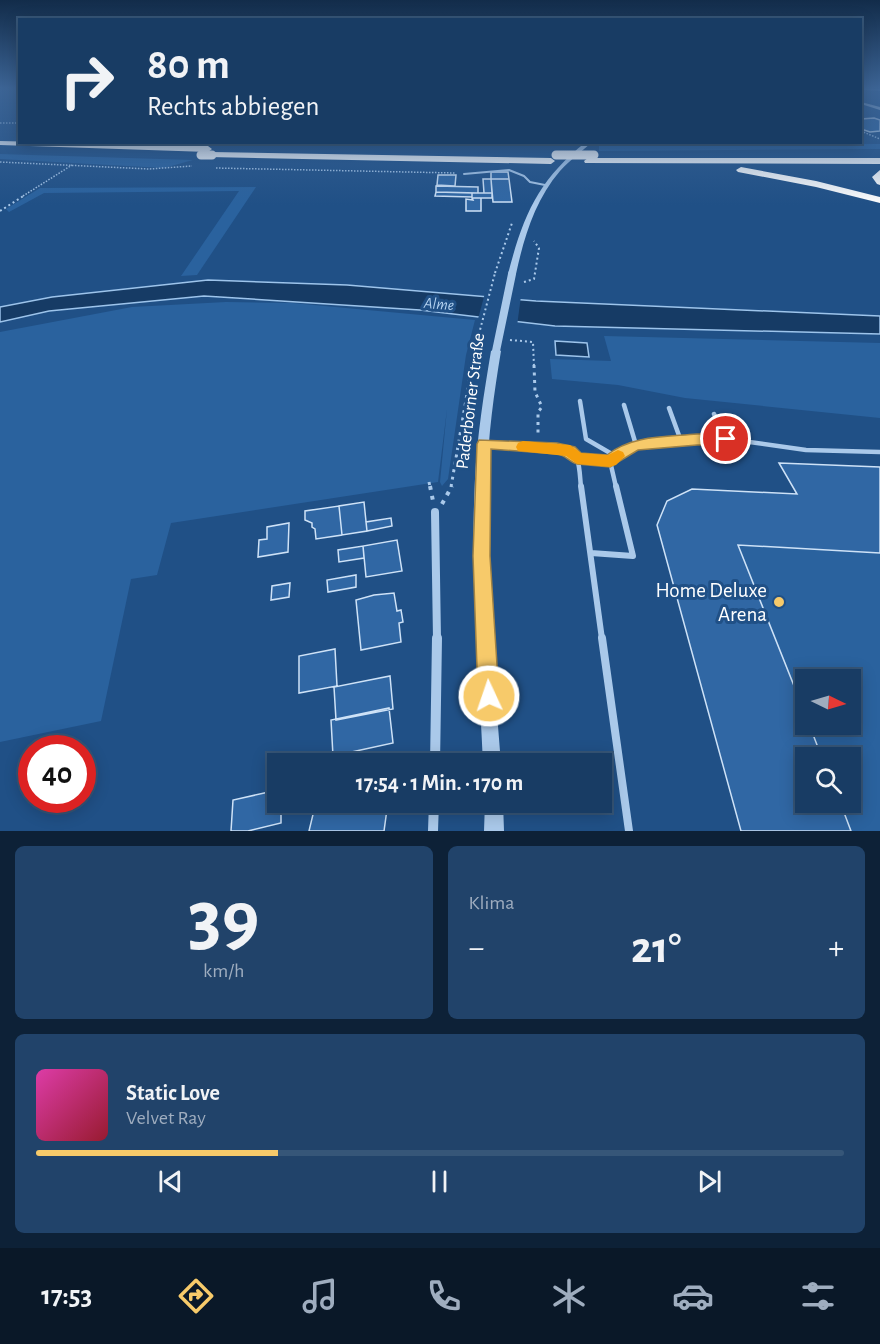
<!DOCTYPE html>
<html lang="de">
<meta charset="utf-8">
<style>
:root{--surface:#183c64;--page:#21436a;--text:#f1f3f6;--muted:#9fadbf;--line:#365678;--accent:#f7ca6a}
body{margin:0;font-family:"Alegreya Sans",sans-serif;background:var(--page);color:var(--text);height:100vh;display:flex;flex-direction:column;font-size:22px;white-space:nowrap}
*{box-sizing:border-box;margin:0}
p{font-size:20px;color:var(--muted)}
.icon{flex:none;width:33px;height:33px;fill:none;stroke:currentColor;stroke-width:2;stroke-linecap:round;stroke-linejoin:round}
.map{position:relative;height:831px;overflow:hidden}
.details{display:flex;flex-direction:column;gap:15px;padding:15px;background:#0d2137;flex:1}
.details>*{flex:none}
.guide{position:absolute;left:18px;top:18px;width:844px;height:126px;border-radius:0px;box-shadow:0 3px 15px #0003,0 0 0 2px var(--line);background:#183c64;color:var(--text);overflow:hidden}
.needle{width:39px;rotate:95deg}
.buttons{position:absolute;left:795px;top:669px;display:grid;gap:12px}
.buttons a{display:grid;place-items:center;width:66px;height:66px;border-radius:0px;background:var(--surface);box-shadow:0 3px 15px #0003,0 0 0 2px var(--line);font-size:30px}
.speed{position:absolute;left:18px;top:735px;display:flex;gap:12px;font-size:30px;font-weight:700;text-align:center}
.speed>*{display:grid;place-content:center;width:78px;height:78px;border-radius:50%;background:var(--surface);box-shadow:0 3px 15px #0003,0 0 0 2px var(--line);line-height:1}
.speed .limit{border:9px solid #d22;background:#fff;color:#111}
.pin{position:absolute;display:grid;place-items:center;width:51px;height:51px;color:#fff;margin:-26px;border:3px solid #fff;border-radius:50%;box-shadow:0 2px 6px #0007}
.me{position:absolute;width:66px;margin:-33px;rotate:357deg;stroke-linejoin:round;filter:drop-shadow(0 0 4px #0008)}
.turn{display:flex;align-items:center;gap:21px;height:126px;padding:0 30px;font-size:27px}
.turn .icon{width:78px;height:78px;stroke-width:2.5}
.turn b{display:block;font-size:42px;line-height:51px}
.big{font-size:45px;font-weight:700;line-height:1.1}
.details .widget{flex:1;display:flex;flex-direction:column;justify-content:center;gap:9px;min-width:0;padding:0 21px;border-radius:9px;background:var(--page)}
.details .dial{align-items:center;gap:0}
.dial b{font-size:78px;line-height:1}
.song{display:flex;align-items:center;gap:18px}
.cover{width:72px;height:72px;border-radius:9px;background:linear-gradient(135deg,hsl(320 70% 55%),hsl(350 70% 35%))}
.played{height:6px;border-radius:3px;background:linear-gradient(90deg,var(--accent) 30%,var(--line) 30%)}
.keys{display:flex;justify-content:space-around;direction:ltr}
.heat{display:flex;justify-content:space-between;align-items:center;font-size:33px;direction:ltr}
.details .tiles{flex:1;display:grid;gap:15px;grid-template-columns:1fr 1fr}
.widget:last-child{grid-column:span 2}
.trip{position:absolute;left:267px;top:753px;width:345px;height:60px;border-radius:0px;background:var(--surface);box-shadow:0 3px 15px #0003,0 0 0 2px var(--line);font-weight:700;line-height:60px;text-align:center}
.dock{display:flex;height:96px;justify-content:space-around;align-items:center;background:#0a1828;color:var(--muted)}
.dock .icon{width:42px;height:42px}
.dock .on{color:var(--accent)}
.dock b{font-size:27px;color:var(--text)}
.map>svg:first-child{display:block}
</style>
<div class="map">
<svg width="880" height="831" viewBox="0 0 880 831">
<rect width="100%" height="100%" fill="#205086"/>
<!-- green -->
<path fill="#2a629e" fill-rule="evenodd" d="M880,144V149L599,151V145Z
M0,154L193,160L164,168L0,159Z
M256,187L197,275L181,276L239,191L44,193L9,212L6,209L40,188Z
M226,302L292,303L475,320L466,355L448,479L442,486L440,482L447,409L438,482L171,523L157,575L131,579L101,721L0,742V332L132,307Z
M604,336L880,343V418L685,398L618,385L552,379L550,359L611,361Z
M779,463L880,467V831H741L657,525L667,501L692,489L796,494ZM806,680H850V724H806ZM806,758H850V802H806Z"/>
<!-- water -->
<path fill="#163b65" stroke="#9dc4eb" stroke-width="1.5" d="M208,280L347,285L536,301L880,316V334L555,326L420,310L204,296L49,311L0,322V307L52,297Z
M555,341L587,343L589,357L556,355Z"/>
<!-- pier -->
<path fill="#205086" d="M485,293L521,296L517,326L478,319Z"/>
<!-- building -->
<path fill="#3067a4" stroke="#cee2f7" stroke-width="1.5" d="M874,118L880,120V131L870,132L861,129V119Z
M491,172H508L509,179H491Z
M438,175H456L455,186L437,185Z
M483,179H491L492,193H484Z
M491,179H509L512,202H493Z
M436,186L478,187V193L436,192Z
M436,192L472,193V197L435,196Z
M472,193H492V198H472Z
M472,198H481V211H466V199L473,200Z
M779,463L880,467V553L738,545L806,716V724H809L822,758H806V802H840L851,831H741L657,525L667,501L692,489L797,494Z
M364,502L367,531L342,535L339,506Z
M339,506L342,535L316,539L315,529L312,527V523L305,520V511Z
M391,518L392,526L367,531L366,522Z
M289,523L288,552L258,557L259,540L267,539V527Z
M397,540L402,571L366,577L363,546Z
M363,546L364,558L339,562L338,550Z
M356,575V587L328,592L327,580Z
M290,583L289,597L271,600L272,586Z
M394,593L397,611L401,610L403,622L399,623L401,642L361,650L356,600L374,595Z
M335,649L337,686L299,693V656Z
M390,676L393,709L336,720L334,687Z
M389,708L393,743L333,756L331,720Z
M354,752L355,764H327V758Z
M278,790V802H281V823L248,831H231L233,800Z
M316,802H388L384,831H309Z"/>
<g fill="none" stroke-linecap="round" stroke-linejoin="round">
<!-- path-far3 -->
<path stroke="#aac9ea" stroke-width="1.5" stroke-dasharray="1.5 1.5" stroke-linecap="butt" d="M0,123H20
M861,131L880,139
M0,162L149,169L192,166
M216,168L455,173
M23,196L72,165"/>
<!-- path-far2 -->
<path stroke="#aac9ea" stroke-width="2" stroke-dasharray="2 3" stroke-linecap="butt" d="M0,211L25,195
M495,273L512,223
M524,282L534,279L539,248L534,241
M476,337L486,338
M510,340L533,342L534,367
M472,367L475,349"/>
<!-- path-far1 -->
<path stroke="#aac9ea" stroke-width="3" stroke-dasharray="3 4.5" stroke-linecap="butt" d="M534,365L535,392L542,407L538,412V435
M429,482L430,487
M451,487L472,365"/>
<!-- path -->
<path stroke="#aac9ea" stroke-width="4" stroke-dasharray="4 6" stroke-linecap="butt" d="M430,486L433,501
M442,504L452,486"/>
<!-- service-far4 -->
<path stroke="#aac9ea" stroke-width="1.5" d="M861,89L880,90"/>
<!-- service-far3 -->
<path stroke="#aac9ea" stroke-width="2" d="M664,142H699
M464,174L509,170L524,176L530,182L545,185"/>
<!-- service-far2 -->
<path stroke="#aac9ea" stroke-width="4.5" d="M580,401L586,439L617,457
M624,405L636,445
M669,408L681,441
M714,414L726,439
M484,444C502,445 569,443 577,459C580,466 580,479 581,487
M577,459L610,461L624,450L636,445L697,439L735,440L806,450L880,452
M610,461L616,487"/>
<!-- service-far1 -->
<path stroke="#aac9ea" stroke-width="6" d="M581,486L602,639
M591,553L633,556L616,486"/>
<!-- service -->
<path stroke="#aac9ea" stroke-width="8" d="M602,638L629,831"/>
<!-- minor-far1 -->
<path stroke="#aac9ea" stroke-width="8" d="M435,512L437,639"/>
<!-- minor -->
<path stroke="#aac9ea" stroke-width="10" d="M435,764L437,638
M433,831L434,802"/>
<!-- tertiary -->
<path fill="#aac9ea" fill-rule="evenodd" d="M586,142H592C581,152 570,160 560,171C535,200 524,237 516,274L509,276L508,274C523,216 538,180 586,142Z
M496,348L501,351C494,393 488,436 487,479C484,574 494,669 501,764H483C479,669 470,573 475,479C477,436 484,393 491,351Z
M485,802H503L504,831H484Z"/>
<!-- secondary -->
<path fill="#d5e5f8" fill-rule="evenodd" d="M861,102L880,107V110L861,104Z"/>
<!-- motorway -->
<path fill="#fff" fill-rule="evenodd" d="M0,141L208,146L212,149L208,152L0,145Z
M212,152L551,158L555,161L551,164L209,157L208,155Z
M588,158H880V164L585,163L584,161Z
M741,167L816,181L880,197V203L816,187L738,172L736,170Z
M880,170V185L877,184L872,177Z"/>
<!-- path-bridge -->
<path stroke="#aac9ea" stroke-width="2" stroke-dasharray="2 3" stroke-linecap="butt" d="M475,349L495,273"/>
<!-- tertiary-bridge -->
<path stroke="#aac9ea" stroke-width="8" d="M496,351L512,274"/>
<!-- motorway-bridge -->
<path stroke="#fff" stroke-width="9" d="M201,155H212
M556,155H594"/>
</g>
<!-- sky -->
<linearGradient id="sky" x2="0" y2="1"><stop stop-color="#122c4a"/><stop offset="0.43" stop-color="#3c6495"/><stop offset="1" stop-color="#3c6495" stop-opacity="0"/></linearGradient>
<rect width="880" height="205" fill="url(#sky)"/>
<!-- route -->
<path fill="#f7ca6a" stroke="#a18345" stroke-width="1.5" d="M697,434H726L733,439L726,445H697L638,450L610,467L577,464C569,462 566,455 557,454L491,449L490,556L499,696L496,703L489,706L481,703L478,696L473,556L477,444L479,440L557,443L575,447L581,453L607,455C632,435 666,437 697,434Z"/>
<!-- slow -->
<path fill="#f59e0b" d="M523,441L570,445L581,453L608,455L618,450L623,452L625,456L616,465L610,467L577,464L566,456L518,451L516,447L518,443Z"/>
<!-- markers -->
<circle fill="#f7ca6a" stroke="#205086" stroke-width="2" cx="779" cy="602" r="6"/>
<g text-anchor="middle" stroke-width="6" stroke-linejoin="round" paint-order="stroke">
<!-- far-water labels -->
<g font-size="16" font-style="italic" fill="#b5d3f1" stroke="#205086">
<text transform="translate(439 303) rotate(5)" y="6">Alme</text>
</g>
<!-- street labels -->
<g font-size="18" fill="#fff" stroke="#205086">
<text transform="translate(470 401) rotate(-83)" y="6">Paderborner Straße</text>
</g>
<!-- near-poi labels -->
<g font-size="21" fill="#fff" stroke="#205086" text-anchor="end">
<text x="767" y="597">Home Deluxe<tspan x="767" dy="24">Arena</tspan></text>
</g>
</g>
</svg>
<div class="buttons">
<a><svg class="needle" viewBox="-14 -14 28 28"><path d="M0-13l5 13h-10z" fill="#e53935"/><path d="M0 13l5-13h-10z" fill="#9fadbf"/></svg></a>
<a><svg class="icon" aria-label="search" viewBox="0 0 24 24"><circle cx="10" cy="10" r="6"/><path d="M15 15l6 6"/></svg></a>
</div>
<div class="speed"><div class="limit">40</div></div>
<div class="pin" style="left:726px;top:439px;background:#d93025"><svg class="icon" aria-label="arrive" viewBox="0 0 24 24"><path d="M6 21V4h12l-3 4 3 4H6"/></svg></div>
<svg class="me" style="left:489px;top:696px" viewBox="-20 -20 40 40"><circle r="17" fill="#f7ca6a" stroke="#fff" stroke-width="3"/><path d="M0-11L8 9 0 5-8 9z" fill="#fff"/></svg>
<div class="trip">17:54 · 1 Min. · 170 m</div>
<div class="guide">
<div class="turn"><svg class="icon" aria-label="right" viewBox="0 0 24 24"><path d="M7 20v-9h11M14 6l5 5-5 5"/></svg><div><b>80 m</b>Rechts abbiegen</div></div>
</div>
</div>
<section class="details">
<div class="tiles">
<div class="widget dial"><b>39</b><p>km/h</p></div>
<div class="widget"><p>Klima</p>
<div class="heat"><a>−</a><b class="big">21°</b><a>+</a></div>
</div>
<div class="widget">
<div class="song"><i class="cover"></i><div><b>Static Love</b><p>Velvet Ray</p></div></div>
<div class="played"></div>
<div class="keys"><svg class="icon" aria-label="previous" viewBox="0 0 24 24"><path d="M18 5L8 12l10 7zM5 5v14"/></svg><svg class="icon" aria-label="pause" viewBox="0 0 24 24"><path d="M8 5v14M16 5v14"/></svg><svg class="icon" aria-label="next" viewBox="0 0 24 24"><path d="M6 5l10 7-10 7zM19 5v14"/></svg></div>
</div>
</div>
</section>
<nav class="dock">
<b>17:53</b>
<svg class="icon on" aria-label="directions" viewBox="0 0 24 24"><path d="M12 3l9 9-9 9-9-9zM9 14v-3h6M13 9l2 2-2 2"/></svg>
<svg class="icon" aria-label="music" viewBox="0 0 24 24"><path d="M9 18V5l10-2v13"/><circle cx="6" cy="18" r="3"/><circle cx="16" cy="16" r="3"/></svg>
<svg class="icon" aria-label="phone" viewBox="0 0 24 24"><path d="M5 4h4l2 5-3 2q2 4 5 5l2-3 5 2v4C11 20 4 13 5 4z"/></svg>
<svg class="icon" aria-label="climate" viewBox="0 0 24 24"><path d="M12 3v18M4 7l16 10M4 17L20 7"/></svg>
<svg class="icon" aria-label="car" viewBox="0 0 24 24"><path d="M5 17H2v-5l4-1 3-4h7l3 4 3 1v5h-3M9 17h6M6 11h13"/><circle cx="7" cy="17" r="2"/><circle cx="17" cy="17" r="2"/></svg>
<svg class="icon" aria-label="filters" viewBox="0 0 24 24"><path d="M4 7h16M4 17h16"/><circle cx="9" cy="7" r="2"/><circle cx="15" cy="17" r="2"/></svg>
</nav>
